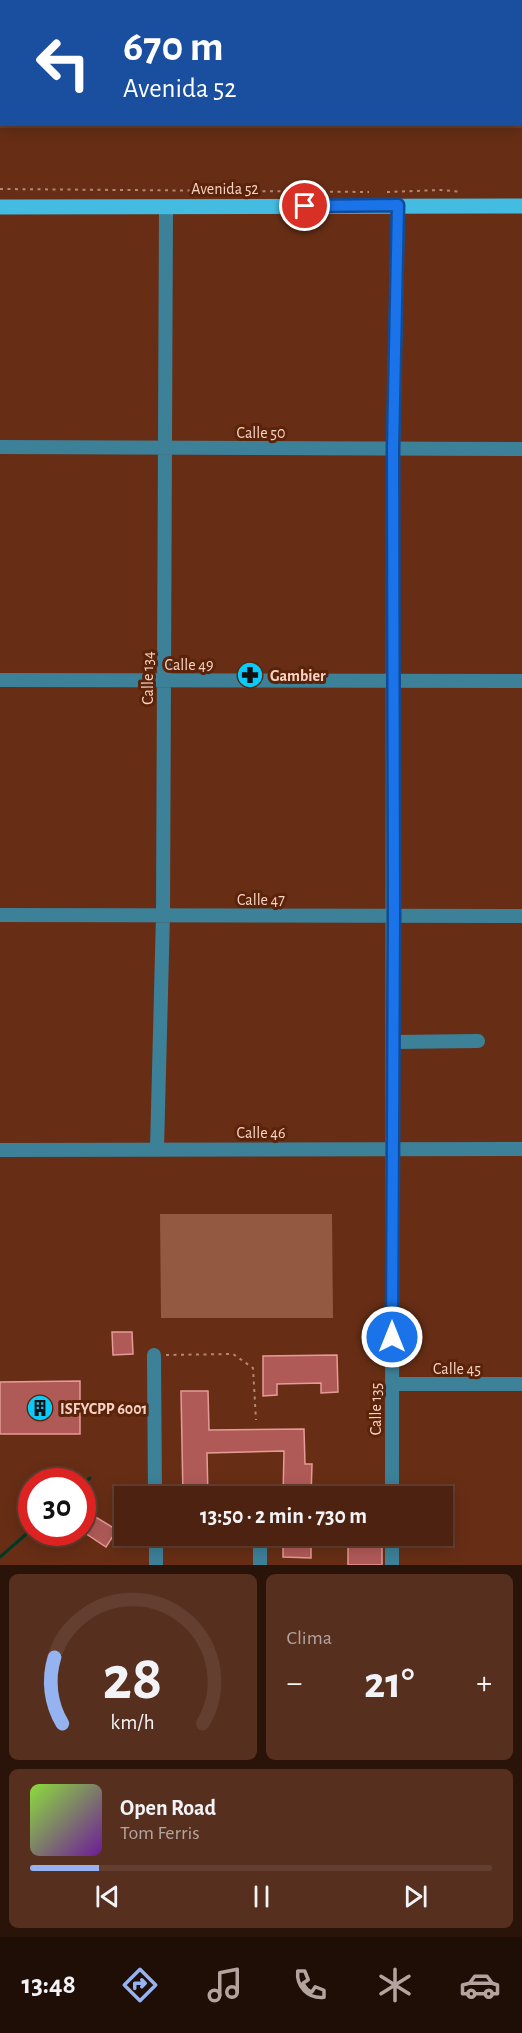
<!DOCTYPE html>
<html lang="es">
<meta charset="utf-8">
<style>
:root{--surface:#4d2210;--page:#572f1e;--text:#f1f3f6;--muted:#b3a49f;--line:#643f30;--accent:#95b2f1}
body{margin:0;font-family:"Alegreya Sans",sans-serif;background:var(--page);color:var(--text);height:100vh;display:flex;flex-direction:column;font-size:22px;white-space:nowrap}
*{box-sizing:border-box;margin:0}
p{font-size:20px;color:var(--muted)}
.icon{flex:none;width:33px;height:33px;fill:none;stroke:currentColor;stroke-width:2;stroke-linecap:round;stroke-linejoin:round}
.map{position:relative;height:1565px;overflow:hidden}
.drawer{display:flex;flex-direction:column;gap:9px;padding:9px;background:#2a1309;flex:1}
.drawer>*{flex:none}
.hud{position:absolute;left:0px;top:0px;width:522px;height:126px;box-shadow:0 3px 15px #0003,0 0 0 2px var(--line);background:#1a4fa0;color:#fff;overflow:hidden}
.speed{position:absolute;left:18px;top:1468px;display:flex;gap:12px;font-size:30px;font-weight:700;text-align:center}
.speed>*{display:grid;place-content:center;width:78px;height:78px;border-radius:50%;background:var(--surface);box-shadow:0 3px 15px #0003,0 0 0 2px var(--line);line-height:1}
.speed .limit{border:9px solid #d22;background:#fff;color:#111}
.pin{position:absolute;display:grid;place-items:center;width:51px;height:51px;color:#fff;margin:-26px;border:3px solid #fff;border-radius:50%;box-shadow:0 2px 6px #0007}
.me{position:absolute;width:66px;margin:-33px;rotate:0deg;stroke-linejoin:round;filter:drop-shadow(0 0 4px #0008)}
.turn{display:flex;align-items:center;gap:21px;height:126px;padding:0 24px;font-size:27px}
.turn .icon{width:78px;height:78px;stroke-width:2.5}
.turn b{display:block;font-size:42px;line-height:51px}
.big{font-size:45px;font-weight:700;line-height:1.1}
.drawer .widget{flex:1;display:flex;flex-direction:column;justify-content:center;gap:9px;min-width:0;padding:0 21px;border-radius:9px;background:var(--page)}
.drawer .dial{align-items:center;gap:0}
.dial svg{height:156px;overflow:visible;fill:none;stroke:var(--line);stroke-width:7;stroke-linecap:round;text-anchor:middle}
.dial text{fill:var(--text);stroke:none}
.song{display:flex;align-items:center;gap:18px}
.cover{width:72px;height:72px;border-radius:9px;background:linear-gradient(135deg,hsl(90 70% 55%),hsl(280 70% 35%))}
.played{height:6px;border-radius:3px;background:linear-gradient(90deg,var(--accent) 15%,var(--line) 15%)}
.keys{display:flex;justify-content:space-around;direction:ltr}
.heat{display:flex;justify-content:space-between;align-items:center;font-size:33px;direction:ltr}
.drawer .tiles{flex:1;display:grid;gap:9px;grid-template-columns:1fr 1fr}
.widget:last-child{grid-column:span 2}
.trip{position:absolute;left:114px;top:1486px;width:339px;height:60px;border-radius:0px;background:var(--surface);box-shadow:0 3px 15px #0003,0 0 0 2px var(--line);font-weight:700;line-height:60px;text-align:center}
.tabs{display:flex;height:96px;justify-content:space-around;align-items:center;background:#1f0e06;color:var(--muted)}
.tabs .icon{width:42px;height:42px}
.tabs .active{color:var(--accent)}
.tabs b{font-size:27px;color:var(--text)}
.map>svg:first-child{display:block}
</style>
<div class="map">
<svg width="522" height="1565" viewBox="0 0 522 1565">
<rect width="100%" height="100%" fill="#672e15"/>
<!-- green -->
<path fill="#935941" d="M160,1214H332L333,1318H161Z"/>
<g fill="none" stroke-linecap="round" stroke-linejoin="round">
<!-- stream -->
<path stroke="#003a25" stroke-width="3" d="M82,1484L90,1478
M0,1557L32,1529"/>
</g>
<!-- building -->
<path fill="#b05a58" stroke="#e59b97" stroke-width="1.5" d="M112,1332H132L133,1354L113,1355Z
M337,1355L338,1392L321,1393V1383L277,1384V1395L263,1396V1356Z
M80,1381V1434H0V1382Z
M181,1391H208L209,1430L304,1429L305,1464H312L311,1497H283L284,1451L207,1453L208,1497H183Z
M89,1513L117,1530L106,1547L82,1531V1523Z
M283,1536H311V1558L283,1557Z
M382,1538V1565H348V1539Z"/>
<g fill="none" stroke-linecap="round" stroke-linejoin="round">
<!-- path -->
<path stroke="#b48774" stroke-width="2" stroke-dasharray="3 4.5" stroke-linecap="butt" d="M0,189L369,192
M387,192L441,190L462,192
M166,1355L233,1354L253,1368L256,1420"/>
<!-- minor -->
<path stroke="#3d8199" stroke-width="14" d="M411,0V2
M520,14H522
M0,447L522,449
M0,680L522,681
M0,915L522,916
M393,1042L478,1041
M157,1149L163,915L166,207
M0,1150L522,1149
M154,1355L155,1497
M392,1384H522
M392,1497L393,449L398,205
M156,1536V1565
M392,1536V1565
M260,1540V1565"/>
<!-- major -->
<path stroke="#44bce1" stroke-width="15" d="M0,207L522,206"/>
</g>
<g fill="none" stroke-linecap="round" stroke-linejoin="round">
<!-- route casing -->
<g stroke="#114b97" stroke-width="15">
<path id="route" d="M305,206L398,205L393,449L394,916L392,1337"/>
</g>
<!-- route -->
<use href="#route" stroke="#1a73e8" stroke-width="10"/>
</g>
<!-- icons -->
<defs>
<g id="pharmacy-disc" transform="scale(1.35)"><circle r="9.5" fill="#0acafa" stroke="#5b2309"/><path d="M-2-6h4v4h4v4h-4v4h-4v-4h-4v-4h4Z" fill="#111"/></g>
<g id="building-disc" transform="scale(1.35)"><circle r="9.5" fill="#0acafa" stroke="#5b2309"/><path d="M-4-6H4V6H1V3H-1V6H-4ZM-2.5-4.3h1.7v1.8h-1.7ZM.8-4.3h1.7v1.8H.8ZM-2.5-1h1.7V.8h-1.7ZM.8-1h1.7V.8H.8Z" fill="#111"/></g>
</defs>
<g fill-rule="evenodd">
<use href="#pharmacy-disc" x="250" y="675"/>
<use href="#building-disc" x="40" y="1408"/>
</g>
<g text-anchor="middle" stroke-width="6" stroke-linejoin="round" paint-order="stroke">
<!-- street labels -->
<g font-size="16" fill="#f7d3c5" stroke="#5b2309">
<text x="225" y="194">Avenida 52</text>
<text x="261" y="438">Calle 50</text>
<text x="189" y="670">Calle 49</text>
<text transform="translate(147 678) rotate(-90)" y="6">Calle 134</text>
<text x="261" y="905">Calle 47</text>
<text x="261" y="1138">Calle 46</text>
<text x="457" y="1374">Calle 45</text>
<text transform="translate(375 1409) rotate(-90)" y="6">Calle 135</text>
</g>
<!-- poi labels -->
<g font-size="16" font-weight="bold" fill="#f7d3c5" stroke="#5b2309" text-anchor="start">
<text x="270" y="681">Gambier</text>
<text x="60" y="1414">ISFYCPP 6001</text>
</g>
</g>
</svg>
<div class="speed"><div class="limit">30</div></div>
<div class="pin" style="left:305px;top:206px;background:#d93025"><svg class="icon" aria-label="arrive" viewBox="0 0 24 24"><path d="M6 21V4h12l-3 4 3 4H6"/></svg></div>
<svg class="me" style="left:392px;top:1337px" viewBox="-20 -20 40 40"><circle r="17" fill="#1a73e8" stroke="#fff" stroke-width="3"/><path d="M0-11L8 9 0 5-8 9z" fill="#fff"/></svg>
<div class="trip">13:50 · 2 min · 730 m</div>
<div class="hud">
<div class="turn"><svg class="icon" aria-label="left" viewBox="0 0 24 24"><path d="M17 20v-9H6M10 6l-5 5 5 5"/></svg><div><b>670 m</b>Avenida 52</div></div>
</div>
</div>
<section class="drawer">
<div class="tiles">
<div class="widget dial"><svg viewBox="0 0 100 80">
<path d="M14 69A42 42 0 1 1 86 69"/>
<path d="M14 69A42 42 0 0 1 10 35" stroke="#95b2f1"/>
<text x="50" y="56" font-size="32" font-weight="700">28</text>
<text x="50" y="72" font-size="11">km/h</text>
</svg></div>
<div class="widget"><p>Clima</p>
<div class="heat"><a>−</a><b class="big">21°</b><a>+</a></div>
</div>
<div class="widget">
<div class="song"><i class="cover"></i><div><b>Open Road</b><p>Tom Ferris</p></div></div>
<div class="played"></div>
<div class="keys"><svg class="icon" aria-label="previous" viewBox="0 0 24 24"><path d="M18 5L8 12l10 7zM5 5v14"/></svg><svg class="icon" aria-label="pause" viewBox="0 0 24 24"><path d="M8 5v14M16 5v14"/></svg><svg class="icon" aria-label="next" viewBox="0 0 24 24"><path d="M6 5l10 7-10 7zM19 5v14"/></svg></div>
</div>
</div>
</section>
<nav class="tabs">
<b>13:48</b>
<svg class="icon active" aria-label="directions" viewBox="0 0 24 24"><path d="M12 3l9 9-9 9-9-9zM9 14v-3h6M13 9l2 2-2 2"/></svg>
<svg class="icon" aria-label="music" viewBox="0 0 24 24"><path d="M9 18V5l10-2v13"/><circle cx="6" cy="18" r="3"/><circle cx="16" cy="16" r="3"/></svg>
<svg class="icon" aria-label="phone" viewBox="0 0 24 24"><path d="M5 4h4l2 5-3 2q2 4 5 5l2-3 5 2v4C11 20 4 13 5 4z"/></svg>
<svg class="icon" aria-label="climate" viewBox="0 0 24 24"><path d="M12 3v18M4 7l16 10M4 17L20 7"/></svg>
<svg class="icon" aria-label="car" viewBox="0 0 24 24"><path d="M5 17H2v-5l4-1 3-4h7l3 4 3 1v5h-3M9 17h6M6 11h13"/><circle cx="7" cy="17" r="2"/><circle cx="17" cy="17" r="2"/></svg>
</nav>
